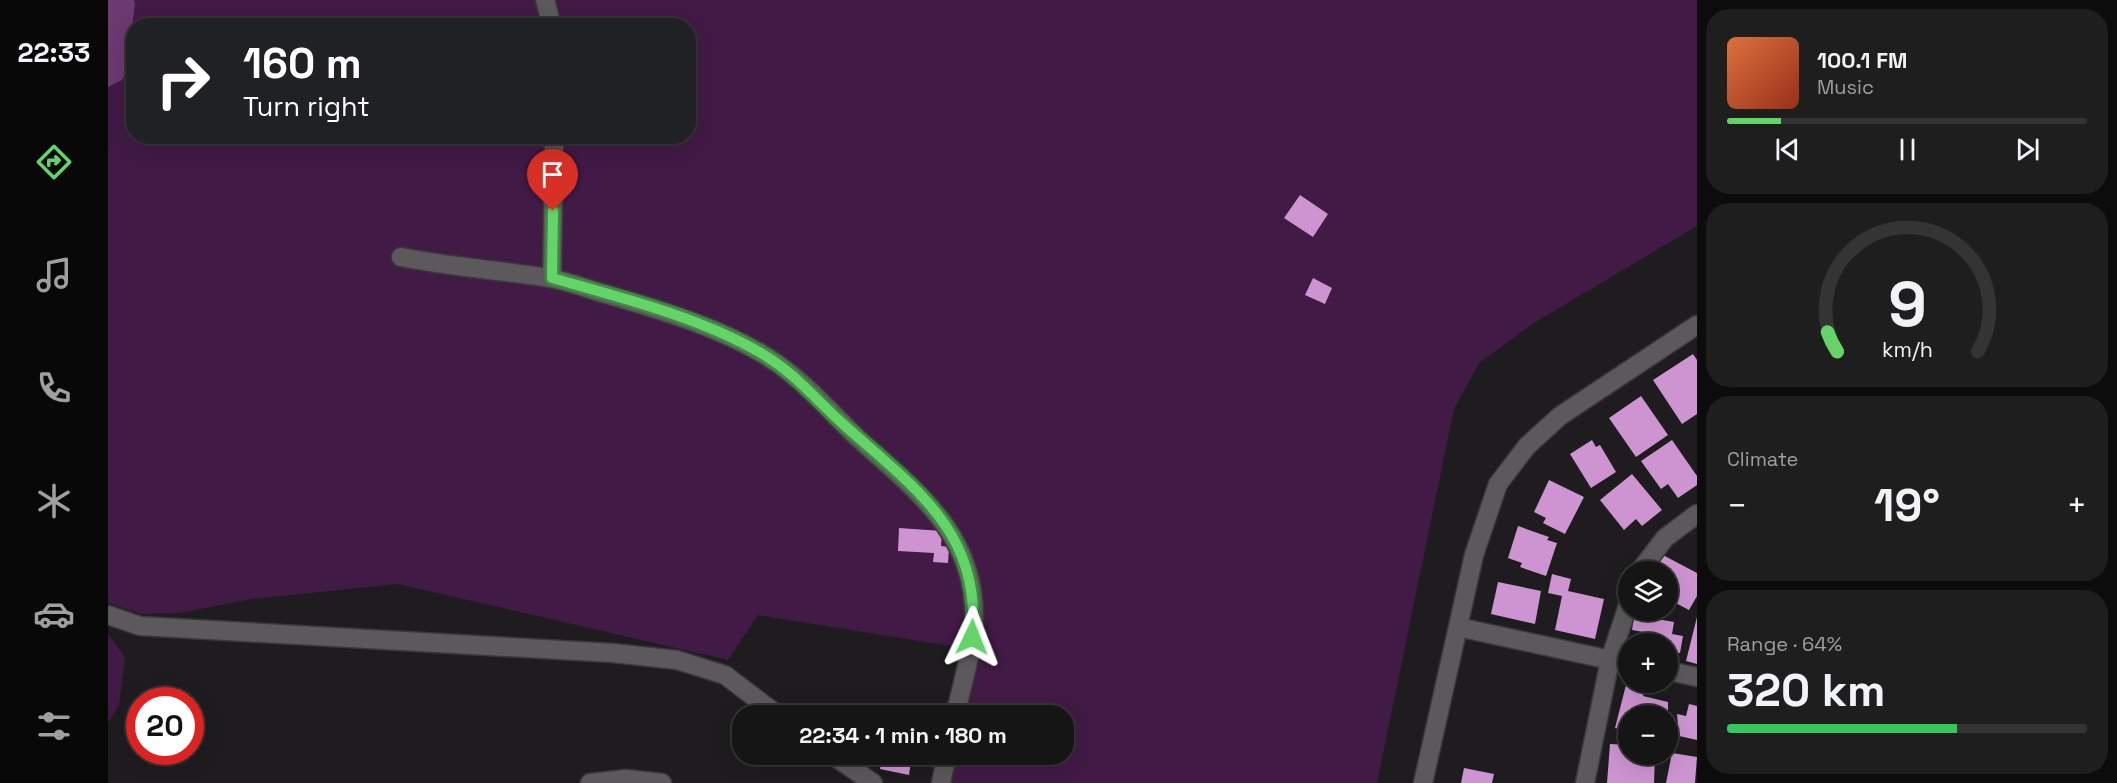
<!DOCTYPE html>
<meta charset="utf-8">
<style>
:root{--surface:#161516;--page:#1f1e1f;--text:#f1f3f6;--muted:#9e9fa1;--line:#353435;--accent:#64d468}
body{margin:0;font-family:"Space Grotesk",sans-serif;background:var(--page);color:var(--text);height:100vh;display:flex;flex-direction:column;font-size:22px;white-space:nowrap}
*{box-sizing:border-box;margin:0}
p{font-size:20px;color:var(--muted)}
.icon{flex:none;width:33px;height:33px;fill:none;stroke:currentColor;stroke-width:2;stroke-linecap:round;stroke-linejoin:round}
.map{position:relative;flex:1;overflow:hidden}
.panel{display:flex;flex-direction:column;gap:9px;padding:9px;background:#0c0c0c;width:420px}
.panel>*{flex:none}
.hud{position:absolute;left:18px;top:18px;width:570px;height:126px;border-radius:24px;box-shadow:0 6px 24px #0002,0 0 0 2px var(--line);background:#202124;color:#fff;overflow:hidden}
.fabs{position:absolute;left:1510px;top:561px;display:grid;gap:12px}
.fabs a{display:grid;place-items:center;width:60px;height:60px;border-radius:50%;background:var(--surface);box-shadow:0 6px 24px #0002,0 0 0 2px var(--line);font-size:30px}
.speed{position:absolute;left:18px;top:687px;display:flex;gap:12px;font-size:30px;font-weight:700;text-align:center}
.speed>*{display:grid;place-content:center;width:78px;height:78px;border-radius:50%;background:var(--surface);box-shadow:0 6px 24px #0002,0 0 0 2px var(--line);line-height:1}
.speed .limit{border:9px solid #d22;background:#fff;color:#111}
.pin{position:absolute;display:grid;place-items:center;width:51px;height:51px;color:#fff;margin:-62px -26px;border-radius:50% 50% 50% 0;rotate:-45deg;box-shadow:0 0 6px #0007}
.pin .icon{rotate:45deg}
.me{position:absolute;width:66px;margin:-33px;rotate:2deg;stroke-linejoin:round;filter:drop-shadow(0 0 4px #0008)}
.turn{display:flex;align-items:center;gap:21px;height:126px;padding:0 18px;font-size:27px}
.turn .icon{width:78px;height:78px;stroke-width:2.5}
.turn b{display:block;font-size:42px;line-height:51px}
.big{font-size:45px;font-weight:700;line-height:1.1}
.panel .tile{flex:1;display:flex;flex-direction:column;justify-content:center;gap:9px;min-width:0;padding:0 21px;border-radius:24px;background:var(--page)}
.panel .dial{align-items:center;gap:0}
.dial svg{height:156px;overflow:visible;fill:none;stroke:var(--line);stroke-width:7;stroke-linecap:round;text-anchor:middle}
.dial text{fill:var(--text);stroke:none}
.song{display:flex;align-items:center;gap:18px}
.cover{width:72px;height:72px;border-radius:9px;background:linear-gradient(135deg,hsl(20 70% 55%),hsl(10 70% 35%))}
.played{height:6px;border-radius:3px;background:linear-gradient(90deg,var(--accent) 15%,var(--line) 15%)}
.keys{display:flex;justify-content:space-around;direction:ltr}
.heat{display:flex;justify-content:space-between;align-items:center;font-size:33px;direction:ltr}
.charge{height:9px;border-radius:4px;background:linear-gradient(90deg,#34c759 64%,var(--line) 0)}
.trip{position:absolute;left:624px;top:705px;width:342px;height:60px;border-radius:24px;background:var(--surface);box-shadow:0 6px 24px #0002,0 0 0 2px var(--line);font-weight:700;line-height:60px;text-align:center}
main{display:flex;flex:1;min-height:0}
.tabs{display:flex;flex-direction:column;width:108px;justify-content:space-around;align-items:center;background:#090809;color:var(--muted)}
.tabs .icon{width:42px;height:42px}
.tabs .on{color:var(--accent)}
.tabs b{font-size:27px;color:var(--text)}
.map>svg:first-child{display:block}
</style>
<main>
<nav class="tabs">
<b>22:33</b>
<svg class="icon on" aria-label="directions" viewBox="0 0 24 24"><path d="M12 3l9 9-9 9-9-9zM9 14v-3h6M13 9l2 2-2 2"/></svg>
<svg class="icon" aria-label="music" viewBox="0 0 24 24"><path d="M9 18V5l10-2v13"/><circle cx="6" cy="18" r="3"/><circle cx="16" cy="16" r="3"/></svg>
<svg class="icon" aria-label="phone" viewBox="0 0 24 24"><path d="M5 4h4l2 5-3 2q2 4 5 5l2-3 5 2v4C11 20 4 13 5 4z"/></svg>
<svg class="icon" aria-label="climate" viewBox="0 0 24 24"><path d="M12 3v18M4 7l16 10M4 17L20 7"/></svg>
<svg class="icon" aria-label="car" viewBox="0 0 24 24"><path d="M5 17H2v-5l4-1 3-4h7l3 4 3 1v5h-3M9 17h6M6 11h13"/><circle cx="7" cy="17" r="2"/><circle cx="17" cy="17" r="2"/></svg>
<svg class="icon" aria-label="filters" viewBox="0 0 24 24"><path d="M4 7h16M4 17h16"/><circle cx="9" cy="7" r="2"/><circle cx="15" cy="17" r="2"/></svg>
</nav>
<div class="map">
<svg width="1589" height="783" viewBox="0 0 1589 783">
<rect width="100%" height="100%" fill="#1e1c1e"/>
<!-- green -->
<path fill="#411a45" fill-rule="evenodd" d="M0,0H1589V226L1426,323L1371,363L1346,409L1269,783H839L844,755L956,754V716L850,715L861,649L650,615L620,660L290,584L143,599L72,613L33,614L0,603ZM26,26H580V136H26Z
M0,634L17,657L11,705L0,723Z"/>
<!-- water -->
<path fill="#6c3970" d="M0,0H26L27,4L18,72L14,80L0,87Z"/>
<!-- building -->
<path fill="#cd94d1" d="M1192,195L1220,214L1205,237L1176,218Z
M1205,278L1224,288L1217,304L1197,295Z
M1585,354L1589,360V414L1574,424L1545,380Z
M1533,396L1560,435L1528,457L1501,418Z
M1484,440L1488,447L1492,445L1508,472L1483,488L1462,454Z
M1564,440L1589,476V485L1570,498L1560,484L1553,489L1533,461Z
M1524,474L1554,510L1534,526L1528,519L1516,530L1492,500Z
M1441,480L1476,497L1457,534L1435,523L1438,518L1426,512Z
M1410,526L1441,537L1439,540L1449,543L1438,576L1412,567L1414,563L1400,558Z
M791,528L834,531L833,546L841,547L840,563L825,562L826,553L790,551Z
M1553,554L1589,573V596L1581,610L1560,599V572H1544Z
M1444,574L1463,579L1460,591L1496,599L1487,639L1447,630L1454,596L1440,593Z
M1390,582L1433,591L1427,624L1383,614Z
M1527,610H1551L1549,619L1566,622L1564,634L1575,636L1572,653L1560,651V644H1536L1535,632L1524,630Z
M1589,617V664L1578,661Z
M1518,685L1537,690L1535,696L1560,702V716H1521V732L1507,728Z
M1581,704L1589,706V740L1571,736L1569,714L1578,716Z
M1502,744L1521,745L1522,755L1547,756L1546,783H1499Z
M1564,753L1589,757L1587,783H1558Z
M775,754H794L793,759L803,761L801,775L772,769Z
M1356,768L1386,774L1384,783H1353Z"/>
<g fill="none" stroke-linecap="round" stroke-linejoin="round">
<!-- minor casing -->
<g stroke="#3b393b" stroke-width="21">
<path id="minor" d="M437,0L444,26
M293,257C342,267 392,270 441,278C459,281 477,288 494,293C550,309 622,330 670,364C701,386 725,415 753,441C810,492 869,536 866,622C864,653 854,685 847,716
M444,278L446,136
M1531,572L1557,538L1589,514
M0,615L32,626L505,653L569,660L617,675L671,716
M1350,627L1521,664
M1560,671L1589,677
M723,754L765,783
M482,783L518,779L554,783
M833,783L839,754
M1315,783L1366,555L1390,484L1419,446L1452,416L1589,325
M1477,783L1502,660L1521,602"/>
</g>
<!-- minor -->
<use href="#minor" stroke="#5b595b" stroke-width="18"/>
</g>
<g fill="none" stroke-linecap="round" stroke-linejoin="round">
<!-- route casing -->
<g stroke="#418a44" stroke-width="15">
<path id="route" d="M445,211L444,278C511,297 592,317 653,353C687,373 706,398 735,424C804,486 875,532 864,637"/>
</g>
<!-- route -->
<use href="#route" stroke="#64d468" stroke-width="10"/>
</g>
</svg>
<div class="fabs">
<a><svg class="icon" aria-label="layers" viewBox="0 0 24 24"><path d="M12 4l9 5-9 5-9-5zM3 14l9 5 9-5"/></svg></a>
<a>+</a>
<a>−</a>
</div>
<div class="speed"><div class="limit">20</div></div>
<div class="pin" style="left:445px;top:211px;background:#d93025"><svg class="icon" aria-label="arrive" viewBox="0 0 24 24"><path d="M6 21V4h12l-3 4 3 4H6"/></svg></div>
<svg class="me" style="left:864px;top:637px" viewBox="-20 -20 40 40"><path d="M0-17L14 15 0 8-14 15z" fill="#64d468" stroke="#fff" stroke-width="4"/></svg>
<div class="trip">22:34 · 1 min · 180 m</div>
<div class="hud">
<div class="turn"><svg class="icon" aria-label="right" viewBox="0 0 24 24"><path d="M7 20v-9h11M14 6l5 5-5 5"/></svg><div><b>160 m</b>Turn right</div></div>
</div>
</div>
<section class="panel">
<div class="tile">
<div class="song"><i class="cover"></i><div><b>100.1 FM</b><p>Music</p></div></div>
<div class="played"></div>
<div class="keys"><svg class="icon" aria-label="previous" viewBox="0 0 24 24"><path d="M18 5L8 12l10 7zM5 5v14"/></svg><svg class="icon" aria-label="pause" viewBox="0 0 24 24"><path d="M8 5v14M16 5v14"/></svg><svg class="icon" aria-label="next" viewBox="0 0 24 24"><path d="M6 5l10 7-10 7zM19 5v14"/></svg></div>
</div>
<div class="tile dial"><svg viewBox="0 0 100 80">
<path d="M14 69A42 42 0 1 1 86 69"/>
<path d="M14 69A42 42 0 0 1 9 59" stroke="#64d468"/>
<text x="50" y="56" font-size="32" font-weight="700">9</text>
<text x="50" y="72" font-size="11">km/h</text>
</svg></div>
<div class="tile"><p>Climate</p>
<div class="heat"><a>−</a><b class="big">19°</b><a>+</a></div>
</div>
<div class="tile"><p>Range · 64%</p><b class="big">320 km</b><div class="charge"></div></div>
</section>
</main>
